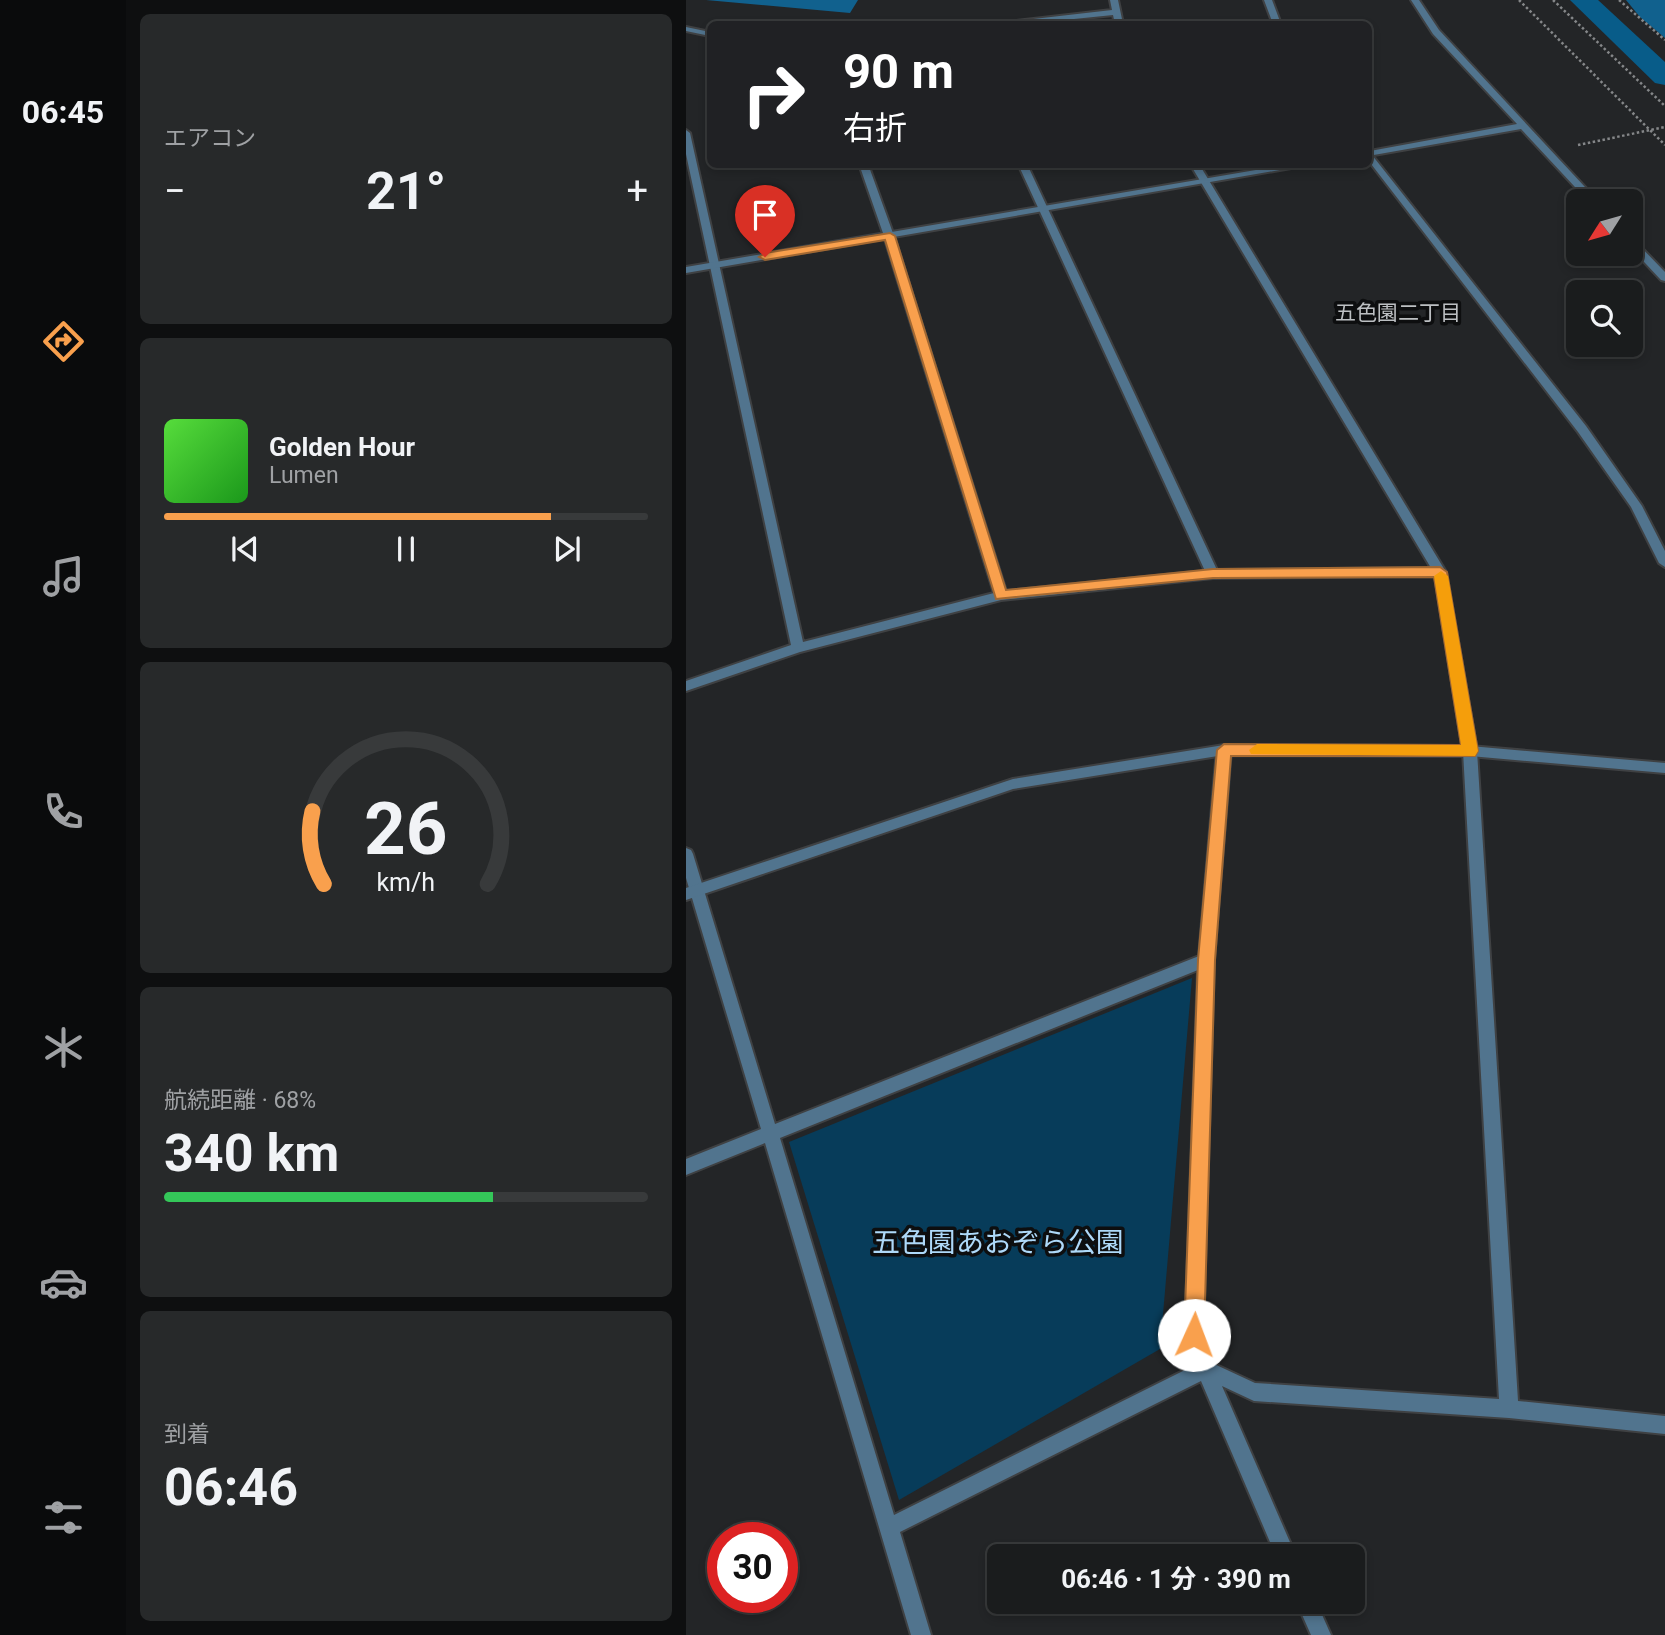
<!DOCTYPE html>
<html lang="ja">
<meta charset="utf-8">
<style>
:root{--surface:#1a1c1d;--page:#27292a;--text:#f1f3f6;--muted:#9fa1a4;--line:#383a3b;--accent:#f9a04d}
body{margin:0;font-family:Roboto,"Noto Sans JP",sans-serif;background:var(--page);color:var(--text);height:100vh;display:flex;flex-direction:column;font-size:26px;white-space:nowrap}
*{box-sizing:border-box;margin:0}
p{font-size:23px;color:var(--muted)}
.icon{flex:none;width:38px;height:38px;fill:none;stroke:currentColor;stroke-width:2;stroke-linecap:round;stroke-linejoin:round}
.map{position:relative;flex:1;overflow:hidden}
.details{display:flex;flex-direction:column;gap:14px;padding:14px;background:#0e0f10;width:560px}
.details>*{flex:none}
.banner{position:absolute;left:21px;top:21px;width:665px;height:147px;border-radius:10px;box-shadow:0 4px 10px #0003,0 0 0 2px var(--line);background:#202124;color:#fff;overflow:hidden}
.needle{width:46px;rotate:233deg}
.tools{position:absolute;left:880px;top:189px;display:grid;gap:14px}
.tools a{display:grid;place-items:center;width:77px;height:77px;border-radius:10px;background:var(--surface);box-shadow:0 4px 10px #0003,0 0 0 2px var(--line);font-size:35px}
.speed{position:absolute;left:21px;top:1522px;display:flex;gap:14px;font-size:35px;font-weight:700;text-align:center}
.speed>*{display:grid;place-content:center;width:91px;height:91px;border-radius:50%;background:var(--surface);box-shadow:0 4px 10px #0003,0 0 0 2px var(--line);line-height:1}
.speed .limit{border:10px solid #d22;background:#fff;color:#111}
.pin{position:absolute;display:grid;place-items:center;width:60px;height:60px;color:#fff;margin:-72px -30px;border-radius:50% 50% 50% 0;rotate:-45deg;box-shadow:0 0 7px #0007}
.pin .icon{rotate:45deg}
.me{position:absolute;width:77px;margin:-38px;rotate:2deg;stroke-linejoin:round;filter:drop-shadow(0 0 5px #0008)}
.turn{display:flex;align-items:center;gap:24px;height:147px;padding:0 21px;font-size:32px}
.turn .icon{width:91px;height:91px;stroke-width:2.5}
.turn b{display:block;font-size:49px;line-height:60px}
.big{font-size:52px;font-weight:700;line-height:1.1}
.details .widget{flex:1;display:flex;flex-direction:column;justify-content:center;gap:10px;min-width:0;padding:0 24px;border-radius:10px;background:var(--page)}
.details .dial{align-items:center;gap:0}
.dial svg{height:182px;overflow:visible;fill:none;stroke:var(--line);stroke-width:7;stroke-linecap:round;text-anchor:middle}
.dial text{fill:var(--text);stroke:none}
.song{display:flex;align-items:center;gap:21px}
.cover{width:84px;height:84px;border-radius:10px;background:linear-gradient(135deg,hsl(110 70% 55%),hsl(120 70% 35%))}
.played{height:7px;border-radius:4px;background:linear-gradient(90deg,var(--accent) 80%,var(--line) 80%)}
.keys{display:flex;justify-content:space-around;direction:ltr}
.heat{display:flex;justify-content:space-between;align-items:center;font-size:38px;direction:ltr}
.charge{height:10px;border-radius:5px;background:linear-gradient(90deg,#34c759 68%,var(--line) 0)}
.trip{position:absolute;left:301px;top:1544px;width:378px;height:70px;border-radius:10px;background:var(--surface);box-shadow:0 4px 10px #0003,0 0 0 2px var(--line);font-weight:700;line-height:70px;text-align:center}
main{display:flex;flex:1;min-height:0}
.tab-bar{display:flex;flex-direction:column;width:126px;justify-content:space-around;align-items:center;background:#0a0b0c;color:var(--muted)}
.tab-bar .icon{width:49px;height:49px}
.tab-bar .active{color:var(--accent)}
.tab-bar b{font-size:32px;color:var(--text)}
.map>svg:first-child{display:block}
</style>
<main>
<nav class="tab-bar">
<b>06:45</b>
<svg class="icon active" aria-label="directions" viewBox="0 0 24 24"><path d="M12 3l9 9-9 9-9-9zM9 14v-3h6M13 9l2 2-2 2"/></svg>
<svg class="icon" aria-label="music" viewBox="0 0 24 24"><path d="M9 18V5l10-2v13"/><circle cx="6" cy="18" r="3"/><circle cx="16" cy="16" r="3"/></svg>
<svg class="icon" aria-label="phone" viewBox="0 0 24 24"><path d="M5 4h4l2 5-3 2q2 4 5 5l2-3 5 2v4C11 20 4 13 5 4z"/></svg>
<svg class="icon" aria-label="climate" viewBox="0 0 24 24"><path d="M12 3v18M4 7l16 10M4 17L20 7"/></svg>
<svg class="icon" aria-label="car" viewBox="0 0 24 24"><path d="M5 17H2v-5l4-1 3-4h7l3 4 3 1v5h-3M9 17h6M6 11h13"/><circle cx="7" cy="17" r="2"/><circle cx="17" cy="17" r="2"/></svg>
<svg class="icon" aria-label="filters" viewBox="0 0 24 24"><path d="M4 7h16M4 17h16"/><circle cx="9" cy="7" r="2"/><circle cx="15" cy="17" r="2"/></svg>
</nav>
<section class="details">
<div class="widget"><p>エアコン</p>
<div class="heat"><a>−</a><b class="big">21°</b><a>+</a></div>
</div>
<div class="widget">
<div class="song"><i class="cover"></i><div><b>Golden Hour</b><p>Lumen</p></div></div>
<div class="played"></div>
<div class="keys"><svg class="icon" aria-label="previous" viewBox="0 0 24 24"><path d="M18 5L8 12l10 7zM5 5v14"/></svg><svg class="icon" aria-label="pause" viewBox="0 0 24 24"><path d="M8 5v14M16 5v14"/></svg><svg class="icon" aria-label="next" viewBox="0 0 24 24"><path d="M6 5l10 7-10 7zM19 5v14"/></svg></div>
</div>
<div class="widget dial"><svg viewBox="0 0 100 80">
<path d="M14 69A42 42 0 1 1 86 69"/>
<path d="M14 69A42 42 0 0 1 9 37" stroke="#f9a04d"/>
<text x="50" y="56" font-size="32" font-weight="700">26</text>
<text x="50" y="72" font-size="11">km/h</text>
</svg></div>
<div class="widget"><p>航続距離 · 68%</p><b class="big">340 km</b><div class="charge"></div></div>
<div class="widget"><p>到着</p><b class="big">06:46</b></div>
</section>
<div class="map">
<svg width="979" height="1635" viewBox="0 0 979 1635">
<rect width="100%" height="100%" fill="#232527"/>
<!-- green -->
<path fill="#073c5a" d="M506,978L474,1349L213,1500L103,1142Z"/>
<!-- forest -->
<path fill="#11618e" d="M20,0H172L164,13Z
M940,0H979V38L954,17Z"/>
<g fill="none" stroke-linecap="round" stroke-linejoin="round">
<!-- canal -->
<path fill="#085c89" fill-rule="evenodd" d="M884,0H912L979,62V85L969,83Z"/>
<!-- minor casing -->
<g stroke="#3f4143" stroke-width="4">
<path id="minor" d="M424,0H432L437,24H429L427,15L339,24H318L322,22L426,10Z
M725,0H733L753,30L912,201H902L835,129L682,156L684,151L831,124L747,34Z
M0,27L24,32V36L0,31Z
M0,130L4,133L117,642L308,593L198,236L173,164H182L208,236L320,591L519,571L332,164H341L531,570L745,568L504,164H513L760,572L791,751L832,1401L979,1416V1434L823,1418L568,1401L536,1386L610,1556H590L515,1381L214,1532L245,1635H225L79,1143L0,1175V1159L75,1129L0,878V848L5,850L7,854L89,1124L513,956L531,750L538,745L543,746L545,750L528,960L517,1335L526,1363L569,1383L813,1399L777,751L749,576L527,578L315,600L114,652L0,691V681L105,645L0,154ZM512,970L499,1335L509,1365L208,1515L94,1138Z
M945,239L948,240L979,272V281L975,280L945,248Z
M610,1601H630L645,1635H625Z"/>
</g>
<!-- tertiary casing -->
<g stroke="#3f4143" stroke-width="4">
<path id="tertiary" d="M578,0H586L595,24H587Z
M682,150L900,426L956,506L979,551V567L973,563L945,507L892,432L682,160Z
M605,164H628L0,273V267Z
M538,745L784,746L979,763V773L784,756L538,755L327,789L0,900V888L327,779Z"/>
</g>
<!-- path -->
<path stroke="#858789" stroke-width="2.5" stroke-dasharray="2.5 2.5" stroke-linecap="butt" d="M833,0L979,145
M867,0L979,106
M933,0L979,40
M892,145L979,127"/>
<!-- minor -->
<use href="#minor" fill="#51748e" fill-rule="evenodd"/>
<!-- tertiary -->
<use href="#tertiary" fill="#51748e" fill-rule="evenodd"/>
</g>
<!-- route -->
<path fill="#f9a04d" stroke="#a26832" stroke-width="2" d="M204,233L209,236L320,590L527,569L754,567L761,572L792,751L789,756H545L529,960L518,1335L515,1342L508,1345L501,1342L498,1335L512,960L531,750L538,744L775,745L748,577L527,578L310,599L199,240L79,260L73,257L79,253Z"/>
<!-- slow -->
<path fill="#f59e0b" d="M755,571L762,576L792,751L789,756L565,754L563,750L571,744L775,745L748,576Z"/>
<g text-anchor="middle" stroke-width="7" stroke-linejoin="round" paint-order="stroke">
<!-- far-neighbourhood labels -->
<g font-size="21" fill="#bcbfc2" stroke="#0d0e0f">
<text x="712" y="320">五色園二丁目</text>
</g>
<!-- near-park labels -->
<g font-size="28" fill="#aed9f9" stroke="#0d0e0f">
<text x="312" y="1252">五色園あおぞら公園</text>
</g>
</g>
</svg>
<div class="tools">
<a><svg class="needle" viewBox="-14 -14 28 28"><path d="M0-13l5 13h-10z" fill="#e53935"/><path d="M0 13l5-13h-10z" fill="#9fa1a4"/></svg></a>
<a><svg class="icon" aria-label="search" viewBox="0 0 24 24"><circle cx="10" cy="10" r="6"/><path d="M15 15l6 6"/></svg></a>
</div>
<div class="speed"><div class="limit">30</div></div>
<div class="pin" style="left:79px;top:257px;background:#d93025"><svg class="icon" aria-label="arrive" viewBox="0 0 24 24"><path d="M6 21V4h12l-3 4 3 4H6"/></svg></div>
<svg class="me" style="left:508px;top:1335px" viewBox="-20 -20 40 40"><circle r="19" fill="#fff"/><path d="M0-13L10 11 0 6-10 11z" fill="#f9a04d"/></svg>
<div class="trip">06:46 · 1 分 · 390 m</div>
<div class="banner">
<div class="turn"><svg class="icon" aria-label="right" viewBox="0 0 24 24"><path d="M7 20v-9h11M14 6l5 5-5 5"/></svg><div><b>90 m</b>右折</div></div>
</div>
</div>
</main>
